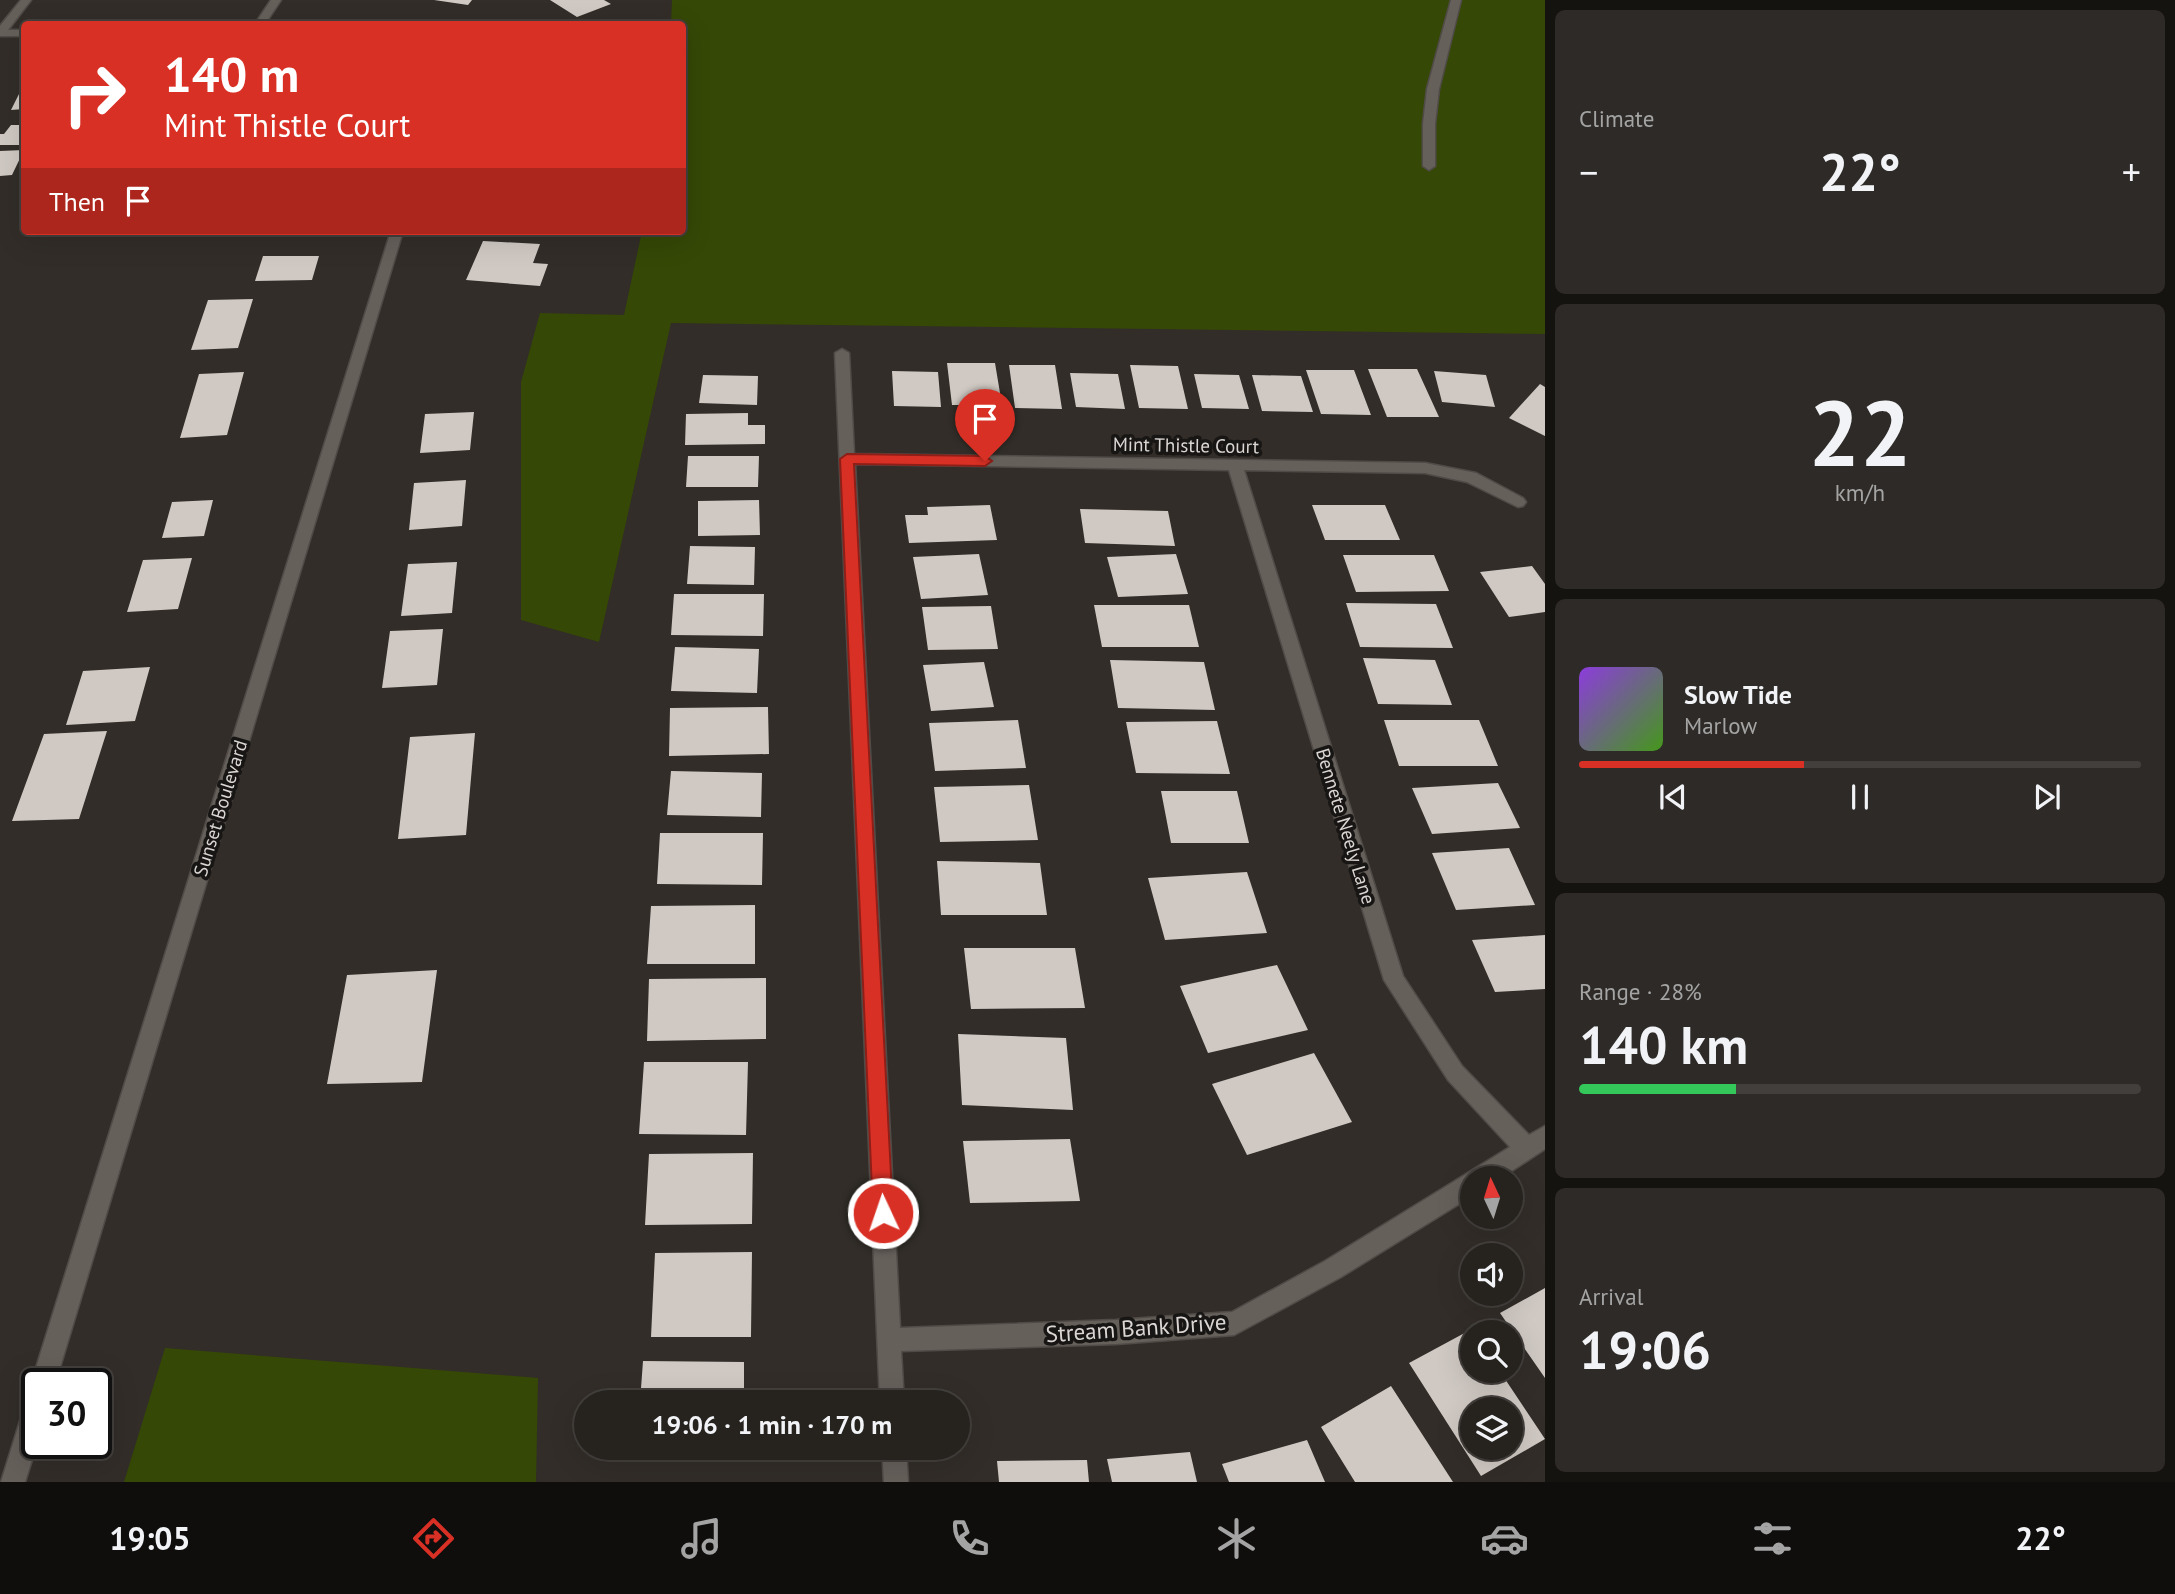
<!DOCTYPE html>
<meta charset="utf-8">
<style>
:root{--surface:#26221e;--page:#2e2a27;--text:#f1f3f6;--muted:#a4a4a4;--line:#423f3c;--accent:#d93025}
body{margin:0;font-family:"PT Sans",sans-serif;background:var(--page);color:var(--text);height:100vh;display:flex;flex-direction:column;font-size:26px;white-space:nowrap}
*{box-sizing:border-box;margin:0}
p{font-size:23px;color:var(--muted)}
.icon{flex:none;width:38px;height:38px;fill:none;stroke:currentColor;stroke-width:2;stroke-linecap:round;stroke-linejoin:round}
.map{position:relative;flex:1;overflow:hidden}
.details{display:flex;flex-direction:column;gap:10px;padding:10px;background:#151310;width:630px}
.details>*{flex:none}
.hud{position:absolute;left:21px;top:21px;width:665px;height:214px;border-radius:7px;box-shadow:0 7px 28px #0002,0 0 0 2px var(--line);background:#d93025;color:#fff;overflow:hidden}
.needle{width:46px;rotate:356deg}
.buttons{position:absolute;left:1460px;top:1166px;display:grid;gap:14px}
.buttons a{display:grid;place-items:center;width:63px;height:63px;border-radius:50%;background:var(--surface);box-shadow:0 7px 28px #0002,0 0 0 2px var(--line);font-size:35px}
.speed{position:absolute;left:21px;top:1368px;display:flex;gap:14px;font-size:35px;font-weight:700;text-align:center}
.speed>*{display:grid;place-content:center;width:91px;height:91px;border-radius:50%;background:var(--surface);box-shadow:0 7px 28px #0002,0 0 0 2px var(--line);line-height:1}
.speed .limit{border:4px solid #111;border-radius:10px;background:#fff;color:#111}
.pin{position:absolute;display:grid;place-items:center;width:60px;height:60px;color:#fff;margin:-72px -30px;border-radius:50% 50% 50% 0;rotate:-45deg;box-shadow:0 0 7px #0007}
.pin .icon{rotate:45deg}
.me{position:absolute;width:77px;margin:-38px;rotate:357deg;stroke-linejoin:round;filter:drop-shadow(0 0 5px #0008)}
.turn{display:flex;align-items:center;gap:24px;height:147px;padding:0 28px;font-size:32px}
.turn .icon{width:91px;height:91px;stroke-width:2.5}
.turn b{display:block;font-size:49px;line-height:60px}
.then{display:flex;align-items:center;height:66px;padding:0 28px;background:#0003;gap:14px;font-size:26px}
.big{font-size:52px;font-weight:800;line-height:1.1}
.details .tile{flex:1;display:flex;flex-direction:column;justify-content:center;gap:10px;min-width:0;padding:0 24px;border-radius:10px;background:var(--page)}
.details .dial{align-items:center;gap:0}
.dial b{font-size:91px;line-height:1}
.song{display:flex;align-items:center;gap:21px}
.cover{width:84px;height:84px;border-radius:10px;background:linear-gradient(135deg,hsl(270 70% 55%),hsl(100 70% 35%))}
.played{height:7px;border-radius:4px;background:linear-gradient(90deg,var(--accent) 40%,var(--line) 40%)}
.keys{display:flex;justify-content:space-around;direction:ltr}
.heat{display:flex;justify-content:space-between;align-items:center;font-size:38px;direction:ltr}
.charge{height:10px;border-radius:5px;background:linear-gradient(90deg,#34c759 28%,var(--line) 0)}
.trip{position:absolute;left:574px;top:1390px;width:396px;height:70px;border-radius:35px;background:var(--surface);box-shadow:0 7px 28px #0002,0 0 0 2px var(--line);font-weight:800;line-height:70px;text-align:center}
.tabs{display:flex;height:112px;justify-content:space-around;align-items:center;background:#0f0e0c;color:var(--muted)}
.tabs .icon{width:49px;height:49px}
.tabs .selected{color:var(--accent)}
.tabs b{font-size:32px;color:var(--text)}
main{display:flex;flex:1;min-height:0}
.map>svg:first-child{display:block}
</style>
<main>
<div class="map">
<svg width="1545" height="1482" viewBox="0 0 1545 1482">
<rect width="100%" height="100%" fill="#322d28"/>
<!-- green -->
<path fill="#354806" d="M672,0H1545V334L671,323L599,642L521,620V382L540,313L624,315L642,231H682V24H671Z
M165,1348L538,1378L536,1482H124Z"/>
<!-- building -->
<path fill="#d0c9c3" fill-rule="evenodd" d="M434,0H472L468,5Z
M550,0H604L611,4L577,17Z
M21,90H24V109L11,110Z
M11,125H24V145H0V134H4Z
M24,150L12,175L0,176V151Z
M483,241L540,244L533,263L548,264L540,286L466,280Z
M263,256H319L312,280L255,281Z
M253,299L238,348L191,350L208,300Z
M947,363H995L1002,405H952Z
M1009,365H1055L1062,409L1015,408Z
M1130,365L1178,366L1188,409L1139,408Z
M1368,369H1417L1439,417H1387Z
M1306,370H1354L1371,415L1321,414Z
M892,371L938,372L941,407L894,406Z
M1434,371L1486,375L1495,407L1442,402Z
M244,372L227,435L180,438L199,374Z
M1070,373L1118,374L1125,409L1076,407Z
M1194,374L1239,375L1249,409L1202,408Z
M703,375L758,376L757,405L699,403Z
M1252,375L1301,376L1313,412L1262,411Z
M1540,384L1545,387V436L1509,418Z
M474,412L470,450L420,453L425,414Z
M748,413V425H765V444L685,445L686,414Z
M688,456H759L758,487H686Z
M466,480L462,526L409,530L414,483Z
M213,500L204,536L162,538L172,502Z
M759,500L760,535L698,536V501Z
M990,505L997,540L909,543L905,515H928L927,507Z
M1312,505H1385L1400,540H1325Z
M1080,509L1168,511L1175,546L1085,543Z
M690,546L755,547L754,585L687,584Z
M979,554L988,595L921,599L913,557Z
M1176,554L1188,594L1118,597L1107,557Z
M1343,555H1434L1449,591L1356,592Z
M192,558L178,609L127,612L143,560Z
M457,562L452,613L401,616L408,564Z
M1532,566L1545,584V612L1509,617L1480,572Z
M674,594H764L763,636L671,635Z
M1346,603L1436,604L1453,648L1360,647Z
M1094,605H1189L1199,647H1102Z
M991,606L998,649L928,650L922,607Z
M443,629L437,685L382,688L390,631Z
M675,647L759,649L757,693L671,691Z
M1363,658L1435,660L1452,705L1378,704Z
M1110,660L1204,662L1215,710L1118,708Z
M984,662L994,707L931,711L923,665Z
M150,667L135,721L66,725L83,671Z
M768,707L769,754L669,756L670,708Z
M1018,720L1026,768L935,771L929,723Z
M1384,720H1479L1498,766H1399Z
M1217,721L1230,774L1136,773L1126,722Z
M107,731L79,819L12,821L44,734Z
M475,733L466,835L398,839L410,737Z
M671,771L762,773L761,817L667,815Z
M1498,783L1520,828L1432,834L1412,788Z
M1029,785L1038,840L940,842L934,787Z
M1161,791H1237L1249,843H1171Z
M660,833H763L762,885L657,884Z
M1509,848L1535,905L1456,910L1432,853Z
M937,861L1040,863L1047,915H941Z
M1247,872L1267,933L1165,940L1148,878Z
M755,905V964H647L651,906Z
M1545,935V989L1495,992L1472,940Z
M964,948H1075L1085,1008L971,1009Z
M1277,965L1308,1030L1208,1053L1180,986Z
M437,970L422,1082L327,1084L347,975Z
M766,978V1039L647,1041L649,979Z
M958,1034L1066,1038L1073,1110L962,1105Z
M1314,1053L1352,1122L1247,1155L1212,1084Z
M644,1062H748L746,1135L639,1134Z
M1070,1139L1080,1201L970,1203L963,1141Z
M753,1153L752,1224L645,1225L649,1154Z
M752,1252L751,1337H651L655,1253Z
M1545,1288V1378L1500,1313Z
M1472,1329V1370H1499L1545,1439L1481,1476L1409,1363ZM1472,1409H1510V1447H1472Z
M643,1361L744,1362V1402H640Z
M1391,1386L1453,1482H1355L1321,1427Z
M1307,1440L1325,1482H1229L1222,1464Z
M1190,1452L1197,1482H1112L1107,1459Z
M1087,1460L1089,1482H999L997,1461Z"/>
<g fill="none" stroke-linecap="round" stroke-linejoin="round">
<!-- lane casing -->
<g stroke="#504b47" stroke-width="3">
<path id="lane" d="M271,0H281L265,24H255Z"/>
</g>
<!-- street casing -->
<g stroke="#504b47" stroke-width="3">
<path id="street" d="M21,0H31L8,30H24V36H0V26Z
M1451,0H1461L1439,89L1435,124V166L1429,170L1423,166V124L1427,89Z
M391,231H403L55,1384H37V1444L25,1482H1L25,1405L29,1397L36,1393L31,1384Z
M842,349L849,353L854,454L1425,463L1476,473L1523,498L1526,502L1523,506L1518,507L1467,482L1425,473L1244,470L1403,976L1462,1066L1529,1135L1545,1126V1149L1501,1178H1472V1196L1341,1277L1234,1335L1116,1344L901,1351L904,1402H880L835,353ZM855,464L1229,470L1384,980L1448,1080L1510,1147L1325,1261L1232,1312L1116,1320L900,1328Z
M882,1447H906L908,1482H884Z"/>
</g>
<!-- lane -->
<use href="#lane" fill="#66605b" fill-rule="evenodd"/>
<!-- street -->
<use href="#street" fill="#66605b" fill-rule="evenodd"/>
</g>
<!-- route -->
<path fill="#d93025" stroke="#8d1f18" stroke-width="2" d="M847,454L985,456L992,461L985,466L854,464L893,1213L891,1220L883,1223L876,1220L873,1213L840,459Z"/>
<g text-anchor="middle" stroke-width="7" stroke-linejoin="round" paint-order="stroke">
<!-- street labels -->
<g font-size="19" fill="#dad6d3" stroke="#181614">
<text transform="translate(1186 445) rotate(1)" y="7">Mint Thistle Court</text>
<text transform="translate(220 808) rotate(-73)" y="7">Sunset Boulevard</text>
<text transform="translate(1346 826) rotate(73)" y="7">Bennete Neely Lane</text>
</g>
<!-- near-street labels -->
<g font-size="23" fill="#dad6d3" stroke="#181614">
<text transform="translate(1136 1328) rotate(-4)" y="8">Stream Bank Drive</text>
</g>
</g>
</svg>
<div class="buttons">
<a><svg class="needle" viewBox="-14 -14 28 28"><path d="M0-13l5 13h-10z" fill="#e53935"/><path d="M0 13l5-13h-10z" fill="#a4a4a4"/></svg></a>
<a><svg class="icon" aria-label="sound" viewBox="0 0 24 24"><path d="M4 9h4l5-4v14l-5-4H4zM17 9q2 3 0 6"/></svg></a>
<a><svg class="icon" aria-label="search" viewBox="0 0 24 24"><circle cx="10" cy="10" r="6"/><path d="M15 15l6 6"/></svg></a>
<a><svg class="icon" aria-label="layers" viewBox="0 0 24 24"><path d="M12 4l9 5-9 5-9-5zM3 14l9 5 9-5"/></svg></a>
</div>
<div class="speed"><div class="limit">30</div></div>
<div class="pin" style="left:985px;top:461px;background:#d93025"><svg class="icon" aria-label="arrive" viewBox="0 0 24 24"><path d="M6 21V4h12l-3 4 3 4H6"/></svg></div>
<svg class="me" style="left:883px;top:1213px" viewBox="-20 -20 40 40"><circle r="17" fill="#d93025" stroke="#fff" stroke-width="3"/><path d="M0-11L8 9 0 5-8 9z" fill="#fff"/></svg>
<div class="trip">19:06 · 1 min · 170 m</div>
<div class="hud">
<div class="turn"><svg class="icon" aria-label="right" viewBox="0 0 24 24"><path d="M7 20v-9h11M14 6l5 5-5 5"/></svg><div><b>140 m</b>Mint Thistle Court</div></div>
<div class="then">Then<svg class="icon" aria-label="arrive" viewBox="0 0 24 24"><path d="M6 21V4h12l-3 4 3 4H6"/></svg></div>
</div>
</div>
<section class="details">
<div class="tile"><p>Climate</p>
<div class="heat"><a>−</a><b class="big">22°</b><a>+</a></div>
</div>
<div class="tile dial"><b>22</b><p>km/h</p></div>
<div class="tile">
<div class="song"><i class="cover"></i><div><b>Slow Tide</b><p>Marlow</p></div></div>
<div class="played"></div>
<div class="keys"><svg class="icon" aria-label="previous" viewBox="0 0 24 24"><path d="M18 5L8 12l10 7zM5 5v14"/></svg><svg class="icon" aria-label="pause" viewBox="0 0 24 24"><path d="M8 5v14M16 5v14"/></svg><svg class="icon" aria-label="next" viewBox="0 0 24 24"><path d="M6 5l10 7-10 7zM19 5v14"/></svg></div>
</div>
<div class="tile"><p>Range · 28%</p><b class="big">140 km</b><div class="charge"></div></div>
<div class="tile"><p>Arrival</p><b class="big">19:06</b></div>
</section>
</main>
<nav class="tabs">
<b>19:05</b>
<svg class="icon selected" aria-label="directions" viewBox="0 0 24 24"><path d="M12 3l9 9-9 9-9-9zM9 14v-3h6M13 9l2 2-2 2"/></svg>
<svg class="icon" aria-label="music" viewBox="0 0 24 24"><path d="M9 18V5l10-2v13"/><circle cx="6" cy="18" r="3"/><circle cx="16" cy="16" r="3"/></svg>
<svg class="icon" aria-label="phone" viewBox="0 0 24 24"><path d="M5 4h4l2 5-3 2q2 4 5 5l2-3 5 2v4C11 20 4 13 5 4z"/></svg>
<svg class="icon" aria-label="climate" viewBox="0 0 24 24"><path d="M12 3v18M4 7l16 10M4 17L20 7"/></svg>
<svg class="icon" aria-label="car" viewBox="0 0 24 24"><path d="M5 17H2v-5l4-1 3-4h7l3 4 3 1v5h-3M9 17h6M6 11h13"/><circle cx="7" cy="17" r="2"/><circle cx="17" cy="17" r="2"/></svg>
<svg class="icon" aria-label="filters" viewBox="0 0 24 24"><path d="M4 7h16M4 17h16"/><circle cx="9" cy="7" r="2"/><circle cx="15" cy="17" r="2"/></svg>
<b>22°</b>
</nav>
